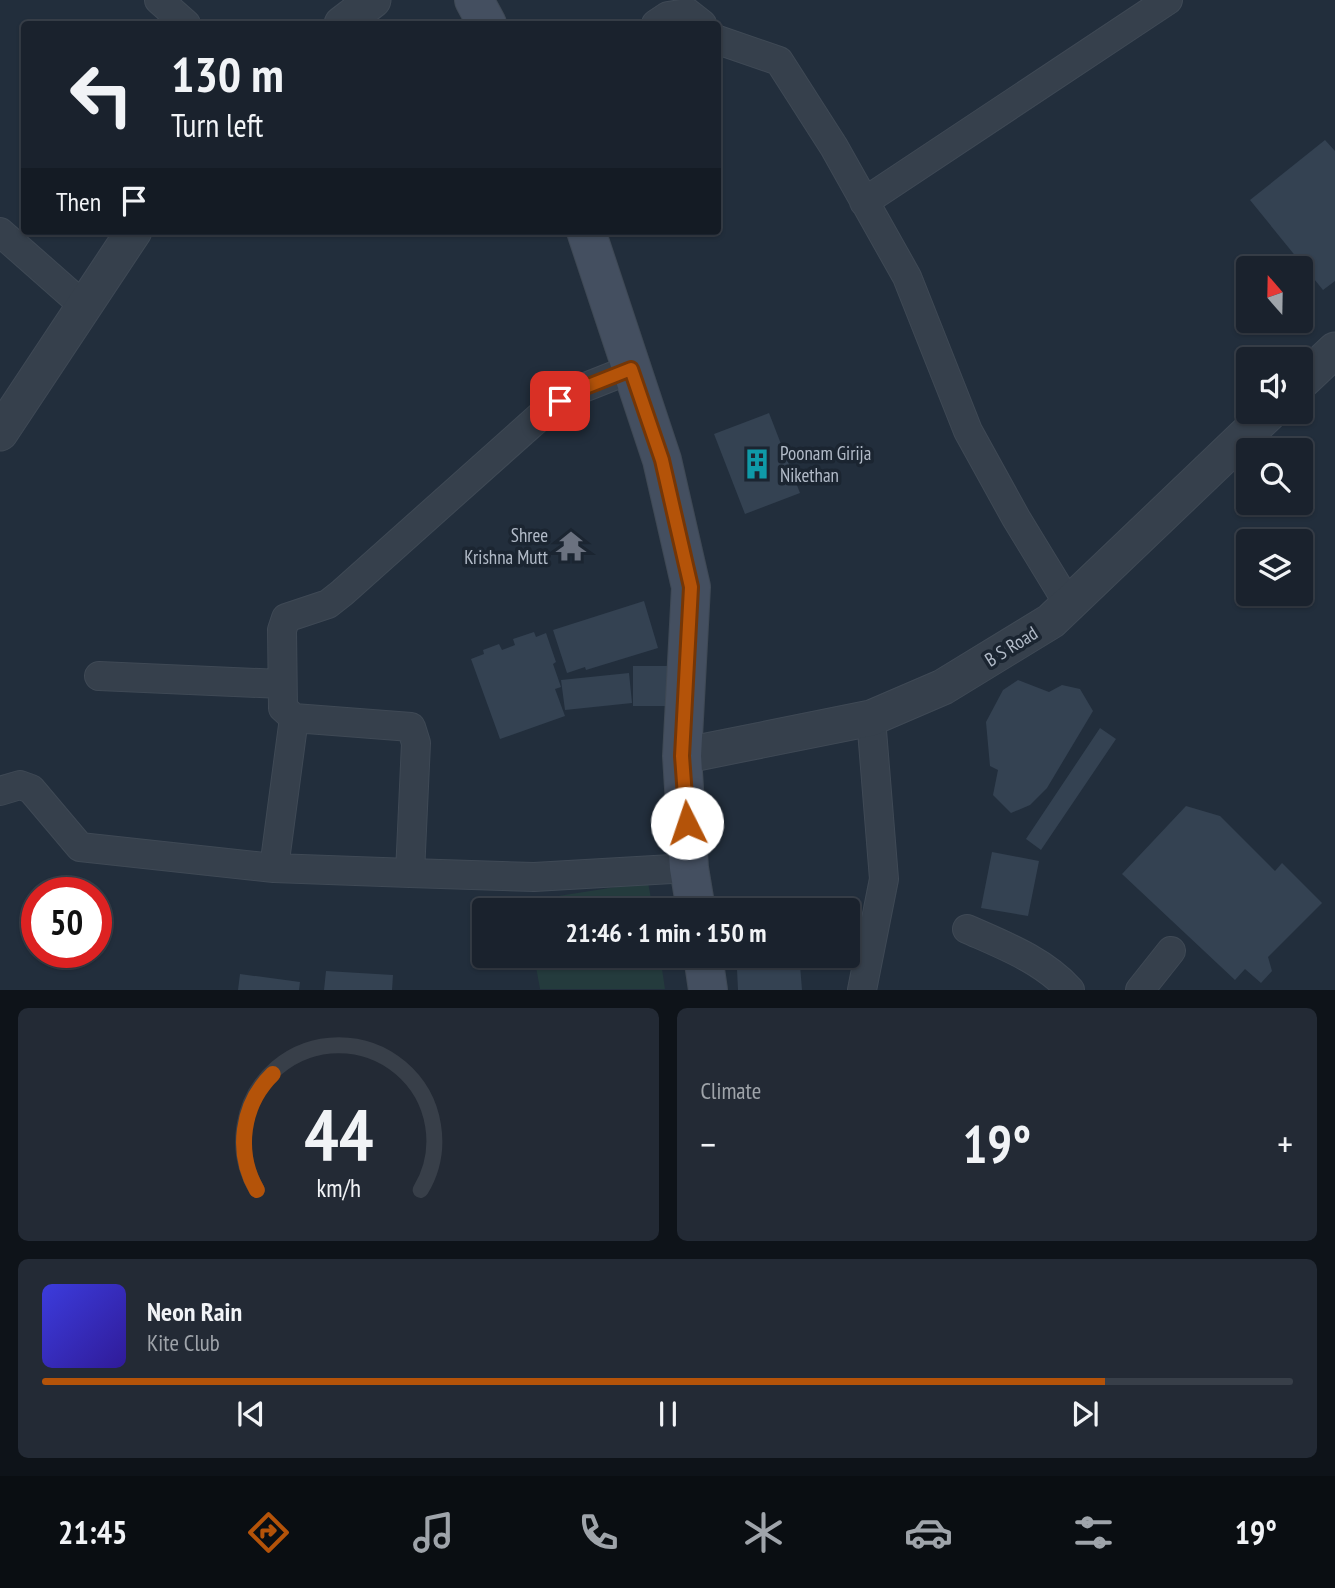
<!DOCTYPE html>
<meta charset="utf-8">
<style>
:root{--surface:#1a222d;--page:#232a35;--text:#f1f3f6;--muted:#9fa4aa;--line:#383f49;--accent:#b45309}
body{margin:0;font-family:"PT Sans Narrow",sans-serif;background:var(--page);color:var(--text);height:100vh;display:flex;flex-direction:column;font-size:26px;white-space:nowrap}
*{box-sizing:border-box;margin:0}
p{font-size:23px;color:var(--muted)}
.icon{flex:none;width:38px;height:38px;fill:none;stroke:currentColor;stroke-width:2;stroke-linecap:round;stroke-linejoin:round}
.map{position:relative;height:990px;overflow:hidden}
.sheet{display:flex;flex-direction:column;gap:18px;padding:18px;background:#0e1319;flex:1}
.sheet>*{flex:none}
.hud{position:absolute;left:21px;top:21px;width:700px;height:214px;border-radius:7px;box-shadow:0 2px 5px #0004,0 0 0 2px var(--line);background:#1a222d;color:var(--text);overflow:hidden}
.needle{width:46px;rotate:340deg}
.buttons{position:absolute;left:1236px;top:256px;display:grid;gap:14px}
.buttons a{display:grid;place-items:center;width:77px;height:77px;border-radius:7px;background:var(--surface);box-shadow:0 2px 5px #0004,0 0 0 2px var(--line);font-size:35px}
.speed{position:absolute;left:21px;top:877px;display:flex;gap:14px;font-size:35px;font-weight:700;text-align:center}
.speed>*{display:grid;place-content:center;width:91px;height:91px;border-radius:50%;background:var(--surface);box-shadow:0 2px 5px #0004,0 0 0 2px var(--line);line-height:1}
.speed .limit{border:10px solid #d22;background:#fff;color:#111}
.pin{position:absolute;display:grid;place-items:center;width:60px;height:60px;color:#fff;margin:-30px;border-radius:14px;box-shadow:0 4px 10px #0006}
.me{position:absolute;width:77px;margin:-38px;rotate:356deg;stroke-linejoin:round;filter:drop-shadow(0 0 5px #0008)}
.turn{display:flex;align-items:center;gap:24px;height:147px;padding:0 35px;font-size:32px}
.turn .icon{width:91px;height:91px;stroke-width:2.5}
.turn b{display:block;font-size:49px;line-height:60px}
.then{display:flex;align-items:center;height:66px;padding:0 35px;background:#0003;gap:14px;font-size:26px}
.big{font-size:52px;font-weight:800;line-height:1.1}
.sheet .tile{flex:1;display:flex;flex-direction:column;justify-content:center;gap:10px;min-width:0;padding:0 24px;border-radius:10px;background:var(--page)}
.sheet .dial{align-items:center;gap:0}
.dial svg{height:182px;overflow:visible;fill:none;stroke:var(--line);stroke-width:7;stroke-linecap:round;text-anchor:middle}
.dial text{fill:var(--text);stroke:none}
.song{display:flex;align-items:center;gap:21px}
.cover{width:84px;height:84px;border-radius:10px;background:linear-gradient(135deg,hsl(240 70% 55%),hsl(250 70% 35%))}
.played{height:7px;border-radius:4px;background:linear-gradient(90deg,var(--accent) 85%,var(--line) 85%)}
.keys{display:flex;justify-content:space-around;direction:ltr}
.heat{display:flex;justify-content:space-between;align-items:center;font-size:38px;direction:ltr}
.sheet .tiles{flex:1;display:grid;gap:18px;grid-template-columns:1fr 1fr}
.tile:last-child{grid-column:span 2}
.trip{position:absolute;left:472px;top:898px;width:388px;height:70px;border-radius:7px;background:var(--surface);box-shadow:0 2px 5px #0004,0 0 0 2px var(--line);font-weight:800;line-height:70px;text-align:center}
.tabs{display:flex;height:112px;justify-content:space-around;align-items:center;background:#0a0e12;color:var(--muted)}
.tabs .icon{width:49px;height:49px}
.tabs .on{color:var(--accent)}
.tabs b{font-size:32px;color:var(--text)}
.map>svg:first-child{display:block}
</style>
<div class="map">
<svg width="1335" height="990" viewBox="0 0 1335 990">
<rect width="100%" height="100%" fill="#222e3c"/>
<!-- green -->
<path fill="#243b3d" d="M648,882L653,910H527L526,901Z
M534,956H660L665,989H540Z"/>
<!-- building -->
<path fill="#344252" d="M1325,140L1335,151V281L1323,290L1250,200Z
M769,413L800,493L745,514L714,434Z
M644,601L658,648L586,670L585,667L567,673L553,630Z
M534,632L536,637L546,633L556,662L553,664L561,687L555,689L565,716L500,739L471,659L484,654L483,650L499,644L502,650L515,645L513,639Z
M633,666H669L668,706H633Z
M629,673L632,703L565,710L561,680Z
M1018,680L1049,692L1062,685L1080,689L1093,711L1047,788L1030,805L1011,813L993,795L998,770L990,766L986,722L1003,690Z
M1100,728L1116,739L1041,850L1026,839Z
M1186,806L1220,816L1275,871L1282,863L1322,903L1268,957L1272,971L1261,983L1245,969L1235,980L1122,874Z
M992,852L1039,861L1028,916L981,908Z
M800,965L802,990H738L737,969Z
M326,971L393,975L392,990H324Z
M240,974L300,982L299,990H238Z"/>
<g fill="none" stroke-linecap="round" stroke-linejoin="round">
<!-- minor casing -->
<g stroke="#3f4955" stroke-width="30">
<path id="minor" d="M159,0L186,24
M656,24L668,16L688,13L702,24
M718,40L779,61L834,147L907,277L968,431L1016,518L1069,605
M864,202L1168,0
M0,232L85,307
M99,676L281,684
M0,791L20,785L31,789L80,847L274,868L410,873L534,877L689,868
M274,868L294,718
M410,873L416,743L411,727L294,718L283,708L282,630L286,618L328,604L342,593L547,410L573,392L631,369
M967,929C1003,945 1043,960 1070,990
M862,990L884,879L871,718
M1140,990L1171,951"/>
</g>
<!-- tertiary casing -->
<g stroke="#3f4955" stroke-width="37">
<path id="tertiary" d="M342,24L373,0
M1300,383L1335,350
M0,433L134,231
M682,756L871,718L943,687L1051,621L1271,411"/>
</g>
<!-- secondary casing -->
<g stroke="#3f4955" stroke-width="40">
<path id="secondary" d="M474,0L487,24
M586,231L662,460L691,587L682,756L689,868L696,910
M703,956L708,990"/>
</g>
<!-- minor -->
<use href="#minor" stroke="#36404c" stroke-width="28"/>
<!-- tertiary -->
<use href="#tertiary" stroke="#36404c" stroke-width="35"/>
<!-- secondary -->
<use href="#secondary" stroke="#444f60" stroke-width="38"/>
</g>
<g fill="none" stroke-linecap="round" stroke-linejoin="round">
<!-- route casing -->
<g stroke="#753606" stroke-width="18">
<path id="route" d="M560,401L573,392L631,369L662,460L691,587L682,756L687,823"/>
</g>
<!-- route -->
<use href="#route" stroke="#b45309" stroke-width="12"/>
</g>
<!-- icons -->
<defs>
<g id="building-bare" transform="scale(2.415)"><path d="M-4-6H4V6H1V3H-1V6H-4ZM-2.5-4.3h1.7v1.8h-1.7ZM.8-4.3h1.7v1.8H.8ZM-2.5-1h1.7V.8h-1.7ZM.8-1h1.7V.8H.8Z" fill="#0f9aa8" stroke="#1b2531" stroke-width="2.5" paint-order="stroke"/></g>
<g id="temple-bare" transform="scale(2.415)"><path d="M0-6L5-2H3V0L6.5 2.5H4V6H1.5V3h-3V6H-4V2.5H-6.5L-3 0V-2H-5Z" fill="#6b7280" stroke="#1b2531" stroke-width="2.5" paint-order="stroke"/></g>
</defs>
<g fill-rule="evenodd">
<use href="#building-bare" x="757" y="464"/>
<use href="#temple-bare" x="571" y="546"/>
</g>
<g text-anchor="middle" stroke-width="7" stroke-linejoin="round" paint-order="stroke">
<!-- poi labels -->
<g font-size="19" fill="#b2bbc8" stroke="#1b2531" text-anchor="start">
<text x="780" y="460">Poonam Girija<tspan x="780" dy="22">Nikethan</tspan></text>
<text x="548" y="542" text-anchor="end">Shree<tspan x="548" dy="22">Krishna Mutt</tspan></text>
</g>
<!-- street labels -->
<g font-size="19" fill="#b2bbc8" stroke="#1b2531">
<text transform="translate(1011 646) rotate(-32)" y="7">B S Road</text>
</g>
</g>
</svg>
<div class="buttons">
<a><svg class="needle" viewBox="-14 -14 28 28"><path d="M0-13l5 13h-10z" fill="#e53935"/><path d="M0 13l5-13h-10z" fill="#9fa4aa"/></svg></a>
<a><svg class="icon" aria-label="sound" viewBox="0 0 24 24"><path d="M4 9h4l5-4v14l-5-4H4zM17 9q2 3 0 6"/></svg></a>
<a><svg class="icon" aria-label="search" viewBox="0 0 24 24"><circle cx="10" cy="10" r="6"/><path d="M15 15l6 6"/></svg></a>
<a><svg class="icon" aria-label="layers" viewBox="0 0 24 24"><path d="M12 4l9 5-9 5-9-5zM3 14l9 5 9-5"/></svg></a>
</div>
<div class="speed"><div class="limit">50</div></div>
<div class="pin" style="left:560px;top:401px;background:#d93025"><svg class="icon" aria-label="arrive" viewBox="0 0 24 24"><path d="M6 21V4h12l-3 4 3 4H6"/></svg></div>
<svg class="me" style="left:687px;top:823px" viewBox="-20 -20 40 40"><circle r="19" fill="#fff"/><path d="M0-13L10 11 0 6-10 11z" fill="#b45309"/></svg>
<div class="trip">21:46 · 1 min · 150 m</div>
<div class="hud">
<div class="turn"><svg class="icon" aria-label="left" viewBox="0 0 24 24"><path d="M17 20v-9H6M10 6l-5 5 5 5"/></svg><div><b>130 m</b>Turn left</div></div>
<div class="then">Then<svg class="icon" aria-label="arrive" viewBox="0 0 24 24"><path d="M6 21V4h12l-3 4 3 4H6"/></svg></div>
</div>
</div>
<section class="sheet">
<div class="tiles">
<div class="tile dial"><svg viewBox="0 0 100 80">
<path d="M14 69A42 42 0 1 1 86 69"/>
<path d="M14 69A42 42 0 0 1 21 18" stroke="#b45309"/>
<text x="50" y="56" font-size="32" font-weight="700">44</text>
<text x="50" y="72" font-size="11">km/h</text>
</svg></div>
<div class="tile"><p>Climate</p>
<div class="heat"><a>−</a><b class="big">19°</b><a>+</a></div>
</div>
<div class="tile">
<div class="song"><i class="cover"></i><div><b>Neon Rain</b><p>Kite Club</p></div></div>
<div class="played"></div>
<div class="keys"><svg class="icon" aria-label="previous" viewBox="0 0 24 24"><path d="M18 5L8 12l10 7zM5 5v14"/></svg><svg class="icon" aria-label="pause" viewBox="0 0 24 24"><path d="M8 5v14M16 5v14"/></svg><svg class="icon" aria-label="next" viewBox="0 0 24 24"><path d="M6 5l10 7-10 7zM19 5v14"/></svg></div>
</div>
</div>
</section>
<nav class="tabs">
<b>21:45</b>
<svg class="icon on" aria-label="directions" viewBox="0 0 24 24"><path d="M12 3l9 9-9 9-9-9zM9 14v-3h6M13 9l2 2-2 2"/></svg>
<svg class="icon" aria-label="music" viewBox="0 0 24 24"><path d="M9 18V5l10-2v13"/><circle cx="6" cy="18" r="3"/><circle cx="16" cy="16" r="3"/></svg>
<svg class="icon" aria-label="phone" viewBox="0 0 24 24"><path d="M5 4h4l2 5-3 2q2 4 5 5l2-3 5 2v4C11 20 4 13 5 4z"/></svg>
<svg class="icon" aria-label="climate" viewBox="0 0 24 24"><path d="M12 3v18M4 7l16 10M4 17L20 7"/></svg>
<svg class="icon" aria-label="car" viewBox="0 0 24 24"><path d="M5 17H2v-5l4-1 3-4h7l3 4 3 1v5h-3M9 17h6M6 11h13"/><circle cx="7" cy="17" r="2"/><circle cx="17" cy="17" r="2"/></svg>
<svg class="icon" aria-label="filters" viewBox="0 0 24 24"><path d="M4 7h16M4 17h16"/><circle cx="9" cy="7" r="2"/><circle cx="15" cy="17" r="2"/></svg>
<b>19°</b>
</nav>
